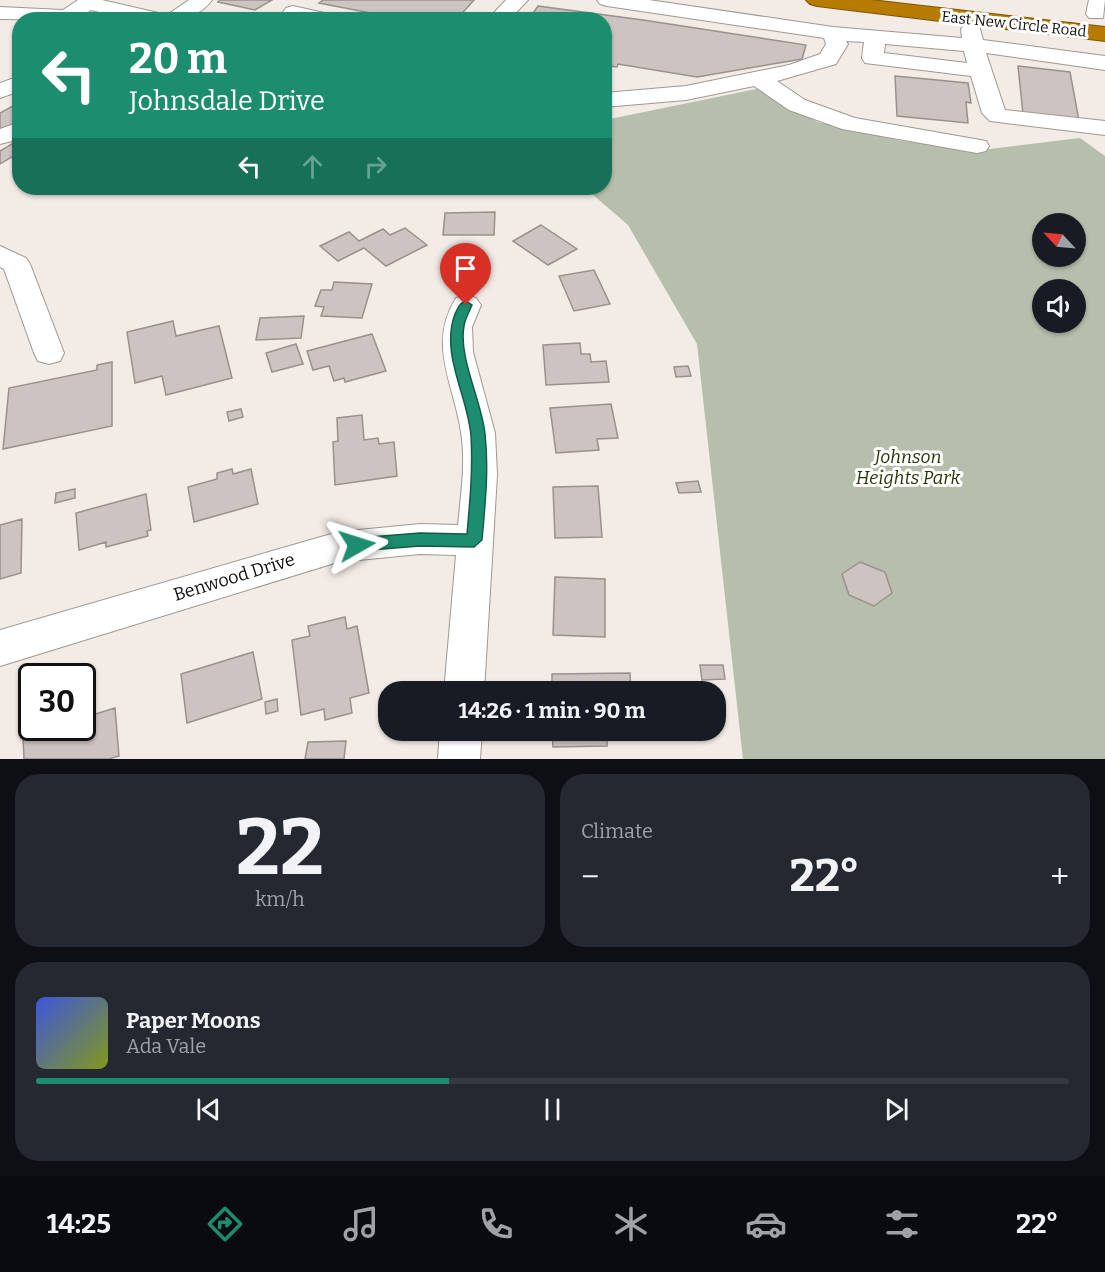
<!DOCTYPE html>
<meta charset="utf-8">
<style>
:root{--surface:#171b24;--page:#242831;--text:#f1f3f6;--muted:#9ea1a6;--line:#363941;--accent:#1c8e6f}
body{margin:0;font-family:Bitter,serif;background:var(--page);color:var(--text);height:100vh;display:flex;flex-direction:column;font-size:22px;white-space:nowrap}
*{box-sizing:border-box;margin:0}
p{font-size:20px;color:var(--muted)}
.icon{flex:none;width:33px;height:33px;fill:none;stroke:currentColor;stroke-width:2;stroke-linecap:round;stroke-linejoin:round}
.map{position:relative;height:759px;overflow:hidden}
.details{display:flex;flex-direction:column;gap:15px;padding:15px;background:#0d0f14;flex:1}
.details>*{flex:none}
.hud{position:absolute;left:12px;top:12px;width:600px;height:183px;border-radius:24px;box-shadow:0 2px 4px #0004;background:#1c8e6f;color:#fff;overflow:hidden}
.needle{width:39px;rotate:296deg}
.tools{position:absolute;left:1032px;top:213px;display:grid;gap:12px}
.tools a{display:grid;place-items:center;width:54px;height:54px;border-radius:50%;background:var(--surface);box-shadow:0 2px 4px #0004;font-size:30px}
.speed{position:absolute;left:18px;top:663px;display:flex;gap:12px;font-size:30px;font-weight:700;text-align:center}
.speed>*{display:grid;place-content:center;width:78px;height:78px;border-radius:50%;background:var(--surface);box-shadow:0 2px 4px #0004;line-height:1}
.speed .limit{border:3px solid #111;border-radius:9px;background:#fff;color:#111}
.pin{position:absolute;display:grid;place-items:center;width:51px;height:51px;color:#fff;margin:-62px -26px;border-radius:50% 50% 50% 0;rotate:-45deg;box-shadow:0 0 6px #0007}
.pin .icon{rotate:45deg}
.me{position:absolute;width:66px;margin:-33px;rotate:84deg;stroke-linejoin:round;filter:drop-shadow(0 0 4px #0008)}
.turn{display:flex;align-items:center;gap:21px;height:126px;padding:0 18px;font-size:27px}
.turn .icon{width:78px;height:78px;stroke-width:2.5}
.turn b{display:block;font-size:42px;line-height:51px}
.lanes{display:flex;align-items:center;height:57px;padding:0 18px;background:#0003;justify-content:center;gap:30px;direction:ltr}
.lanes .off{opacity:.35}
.big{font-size:45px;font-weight:700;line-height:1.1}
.details .card{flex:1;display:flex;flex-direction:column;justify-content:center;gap:9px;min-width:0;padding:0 21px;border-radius:24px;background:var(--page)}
.details .dial{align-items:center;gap:0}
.dial b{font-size:78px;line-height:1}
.song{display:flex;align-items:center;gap:18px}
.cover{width:72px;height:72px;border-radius:9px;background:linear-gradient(135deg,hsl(230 70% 55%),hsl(70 70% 35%))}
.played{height:6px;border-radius:3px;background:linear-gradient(90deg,var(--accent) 40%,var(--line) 40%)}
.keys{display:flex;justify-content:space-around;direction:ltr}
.heat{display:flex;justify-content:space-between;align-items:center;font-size:33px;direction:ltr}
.details .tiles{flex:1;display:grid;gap:15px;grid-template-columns:1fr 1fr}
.card:last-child{grid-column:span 2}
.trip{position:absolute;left:378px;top:681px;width:348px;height:60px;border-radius:24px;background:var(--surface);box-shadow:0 2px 4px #0004;font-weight:700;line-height:60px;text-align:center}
.menu{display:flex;height:96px;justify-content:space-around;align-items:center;background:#090b0e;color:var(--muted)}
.menu .icon{width:42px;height:42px}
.menu .selected{color:var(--accent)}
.menu b{font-size:27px;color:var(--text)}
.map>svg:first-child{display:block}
</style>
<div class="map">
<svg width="1105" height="759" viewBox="0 0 1105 759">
<rect width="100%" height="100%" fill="#f3ebe6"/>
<!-- green -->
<path fill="#b6bfac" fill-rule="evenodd" d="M761,88L817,122L902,141L982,150L1080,138L1105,156V759H743L697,344L628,225L585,188H604L605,120ZM1042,224H1076V256H1042ZM1042,290H1076V322H1042Z"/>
<!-- building -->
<path fill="#cdc4c1" stroke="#99918d" stroke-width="1.5" d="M220,0H272L255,10L218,2Z
M323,0H474L456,20H407L319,3Z
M538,6L643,20L806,45L802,59L697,77L618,64L617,67L604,65V20H528Z
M107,13L138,20H97Z
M1018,66L1070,72L1079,121L1023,114Z
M895,76L968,83L971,103L966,102L968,123L897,116Z
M20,102V125L13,129L7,126L0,129V113Z
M20,139V152L0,164V151Z
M495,212L494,235H443L445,213Z
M541,225L577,249L548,265L513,241Z
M405,228L427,245L386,266L364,248L338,261L320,246L349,232L359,241L383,229L390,235Z
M594,270L610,304L574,311L559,276Z
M334,282L372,284L362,318L321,316L324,307L315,306L321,290H332Z
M304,316L301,338L256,340L260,318Z
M173,321L176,336L219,326L232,378L166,395L162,376L135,383L127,332Z
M372,334L386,371L345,382L344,378L334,381L329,366L313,370L307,351Z
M580,343L581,354H590L591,362L606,361L609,382L546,385L543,345Z
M296,344L303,364L272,372L266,353Z
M112,362V426L3,449L9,388L97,370V365Z
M688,366L691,376L676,377L674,367Z
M611,404L618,438L597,439L599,450L556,453L550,408Z
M241,409L243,417L229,421L227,412Z
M362,415L364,440L378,438L379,444L394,442L397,476L335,485L333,442L338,441L337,418Z
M232,469L233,474L251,469L258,504L194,522L188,487L217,479V473Z
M698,481L701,492L679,493L676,483Z
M598,486L602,537L555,538L553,487Z
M75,489V498L55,503L56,493Z
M146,494L151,530L147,531L148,536L106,547V542L79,550L76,513Z
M22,519L21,573L0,579V525Z
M860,562L885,572L892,593L874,606L849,595L842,574Z
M555,577L605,579V637L553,635Z
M345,617L347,629L357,626L369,693L350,698L352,713L325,720L324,709L301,715L292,640L310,636L308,626Z
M253,652L262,699L187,723L181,674Z
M700,665H723L725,679L702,680Z
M630,673L631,692H552V674Z
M277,699L278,711L266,714L265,702Z
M115,708L119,756L109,759H24L23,737L52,728H82V718Z
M552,730H607V746L553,747Z
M346,741L344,759H305L308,742Z"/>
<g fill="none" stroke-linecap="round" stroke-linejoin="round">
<!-- minor casing -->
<g stroke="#9f9893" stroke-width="2">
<path id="minor" d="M78,0H102L167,15L189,0H212C188,34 125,18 91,10L76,20L0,19V7L63,10Z
M506,0H528L509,20H487Z
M597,0H649L833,27L962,38L961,29L965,25H979L983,40L1105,56V70L986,53L1005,110L1105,121V135L990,121L982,113L971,76L865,63L862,58L864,42L846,41L848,44L836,64L777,81L805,100L855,118L986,141L989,146L986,151L977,153L842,129L789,110L754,86L686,100L604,107V93L686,86L789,65L820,54L826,44L824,38L607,6L600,4ZM885,44L964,51L967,63L884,53Z
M1089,0H1105L1103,18H1089L1086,14Z
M293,6L338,16L341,20H299L286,16L283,12L286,8Z
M20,76V91L0,98V83Z
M20,122V139L0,144V129Z
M0,246L26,258L30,264L64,353L60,361L49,364L38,361L34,353L4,269L0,267Z
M466,295L476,298L481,305L472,327L473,352L495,433L497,475L484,692H444L456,555L420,554L338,562L0,666V630L338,532L420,524L458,525C461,494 466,462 461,432C454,384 427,344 456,298Z
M440,730H482L480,759H438Z"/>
</g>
<!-- highway casing -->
<g stroke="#7d5605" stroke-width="2">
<path id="highway" d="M806,0H871L1105,27V41L817,6L810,4Z"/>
</g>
<!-- minor -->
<use href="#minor" fill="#fff" fill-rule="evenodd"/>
<!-- highway -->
<use href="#highway" fill="#b67b00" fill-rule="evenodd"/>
</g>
<!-- route -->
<path fill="#1c8e6f" stroke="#125c48" stroke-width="1.5" d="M466,301L472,305C469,312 465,319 464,326C458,357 482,402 485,434C489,470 485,505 482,540L474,547L420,546L357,551L352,549L350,545L352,540L357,538L420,533L467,534C470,501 473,469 471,436C468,396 440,354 455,314C458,308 459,303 466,301Z"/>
<g text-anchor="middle" stroke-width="6" stroke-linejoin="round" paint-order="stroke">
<!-- far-street labels -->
<g font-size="15" fill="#12100e" stroke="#fff">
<text transform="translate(1014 24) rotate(6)" y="5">East New Circle Road</text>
</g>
<!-- park labels -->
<g font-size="18" font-style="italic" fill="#243708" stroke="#fff">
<text x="908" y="463">Johnson<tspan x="908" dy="21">Heights Park</tspan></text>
</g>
<!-- street labels -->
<g font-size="18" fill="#12100e" stroke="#fff">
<text transform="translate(234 577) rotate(-17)" y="6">Benwood Drive</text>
</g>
</g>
</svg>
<div class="tools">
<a><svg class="needle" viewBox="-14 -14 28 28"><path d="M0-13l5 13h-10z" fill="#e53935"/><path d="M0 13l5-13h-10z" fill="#9ea1a6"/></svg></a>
<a><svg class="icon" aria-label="sound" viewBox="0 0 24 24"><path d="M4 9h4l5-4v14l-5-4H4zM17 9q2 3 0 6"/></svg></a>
</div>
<div class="speed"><div class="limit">30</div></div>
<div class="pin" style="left:466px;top:305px;background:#d93025"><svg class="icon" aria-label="arrive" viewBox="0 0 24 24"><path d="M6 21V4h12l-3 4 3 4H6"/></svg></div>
<svg class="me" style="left:357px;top:545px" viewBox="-20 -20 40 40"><path d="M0-17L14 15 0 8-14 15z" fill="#1c8e6f" stroke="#fff" stroke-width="4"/></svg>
<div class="trip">14:26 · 1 min · 90 m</div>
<div class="hud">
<div class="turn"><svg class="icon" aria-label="left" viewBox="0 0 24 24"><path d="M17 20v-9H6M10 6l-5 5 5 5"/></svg><div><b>20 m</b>Johnsdale Drive</div></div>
<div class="lanes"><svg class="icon" aria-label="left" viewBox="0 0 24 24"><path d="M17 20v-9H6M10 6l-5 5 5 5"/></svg><svg class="icon off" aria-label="ahead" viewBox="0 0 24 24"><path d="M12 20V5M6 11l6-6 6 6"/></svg><svg class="icon off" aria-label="right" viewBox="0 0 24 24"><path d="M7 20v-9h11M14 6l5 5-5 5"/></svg></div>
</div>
</div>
<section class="details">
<div class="tiles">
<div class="card dial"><b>22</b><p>km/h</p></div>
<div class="card"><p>Climate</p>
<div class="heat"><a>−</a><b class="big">22°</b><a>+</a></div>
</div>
<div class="card">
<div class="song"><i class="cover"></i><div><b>Paper Moons</b><p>Ada Vale</p></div></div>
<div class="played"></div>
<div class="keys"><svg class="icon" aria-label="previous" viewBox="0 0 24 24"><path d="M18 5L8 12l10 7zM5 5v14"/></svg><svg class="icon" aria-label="pause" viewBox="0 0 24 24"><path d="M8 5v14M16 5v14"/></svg><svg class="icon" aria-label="next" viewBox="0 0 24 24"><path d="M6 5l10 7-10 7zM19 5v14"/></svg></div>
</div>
</div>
</section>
<nav class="menu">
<b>14:25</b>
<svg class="icon selected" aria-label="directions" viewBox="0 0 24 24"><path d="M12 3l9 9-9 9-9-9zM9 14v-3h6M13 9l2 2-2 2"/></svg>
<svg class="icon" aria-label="music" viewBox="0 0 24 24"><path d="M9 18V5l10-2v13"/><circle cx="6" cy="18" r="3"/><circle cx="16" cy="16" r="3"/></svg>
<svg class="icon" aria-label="phone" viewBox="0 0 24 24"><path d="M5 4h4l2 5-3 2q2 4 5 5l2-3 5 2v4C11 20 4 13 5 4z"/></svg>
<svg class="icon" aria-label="climate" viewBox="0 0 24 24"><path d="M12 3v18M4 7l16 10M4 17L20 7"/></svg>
<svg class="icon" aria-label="car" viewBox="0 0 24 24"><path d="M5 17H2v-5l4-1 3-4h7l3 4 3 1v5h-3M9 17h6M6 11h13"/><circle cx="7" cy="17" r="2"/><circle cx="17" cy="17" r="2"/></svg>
<svg class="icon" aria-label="filters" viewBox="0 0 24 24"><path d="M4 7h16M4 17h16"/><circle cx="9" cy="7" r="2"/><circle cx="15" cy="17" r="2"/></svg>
<b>22°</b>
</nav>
